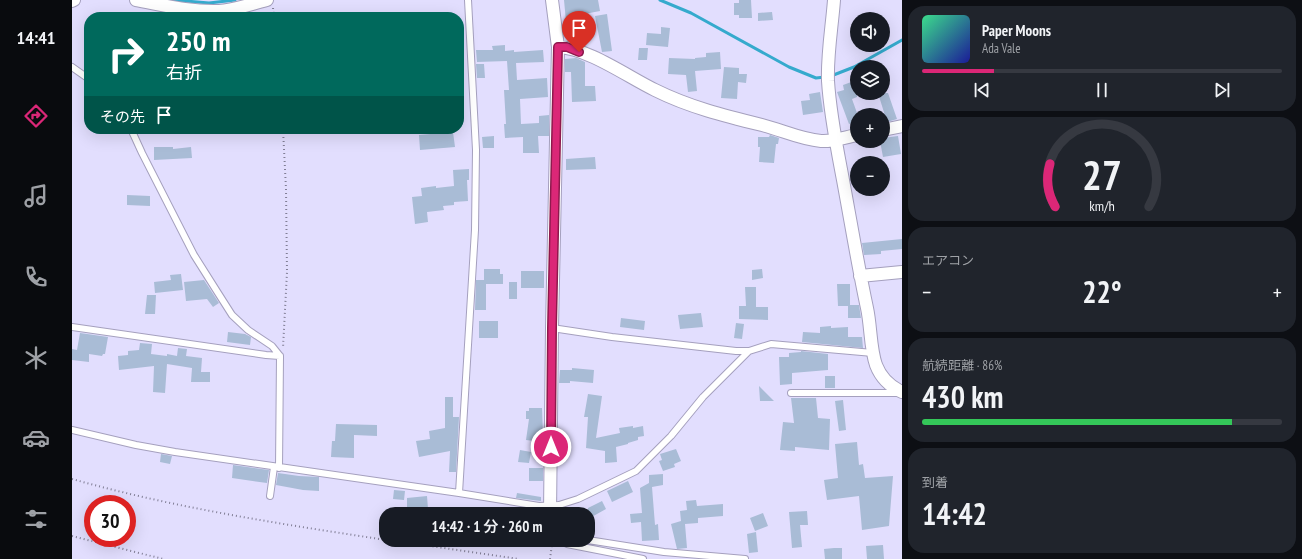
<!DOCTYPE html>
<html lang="ja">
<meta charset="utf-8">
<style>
:root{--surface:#171b24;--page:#20242c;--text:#f1f3f6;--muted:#9ea1a6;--line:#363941;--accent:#db2777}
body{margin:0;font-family:"PT Sans Narrow","Noto Sans JP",sans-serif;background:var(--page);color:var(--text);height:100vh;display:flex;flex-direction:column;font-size:15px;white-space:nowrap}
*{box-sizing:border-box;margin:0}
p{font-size:13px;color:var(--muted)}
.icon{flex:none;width:22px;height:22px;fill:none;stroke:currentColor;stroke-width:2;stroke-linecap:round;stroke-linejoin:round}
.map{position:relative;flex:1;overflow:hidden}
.drawer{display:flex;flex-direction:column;gap:6px;padding:6px;background:#0d0f14;width:400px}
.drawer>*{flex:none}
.guide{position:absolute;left:12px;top:12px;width:380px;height:122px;border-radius:16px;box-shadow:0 4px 16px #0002;background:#00695c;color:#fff;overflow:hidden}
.controls{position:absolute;left:778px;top:12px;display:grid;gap:8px}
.controls a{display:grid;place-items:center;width:40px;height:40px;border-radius:50%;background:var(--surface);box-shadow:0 4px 16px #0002;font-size:20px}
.speed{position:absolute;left:12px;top:495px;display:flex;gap:8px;font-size:20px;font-weight:700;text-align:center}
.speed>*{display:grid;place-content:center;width:52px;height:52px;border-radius:50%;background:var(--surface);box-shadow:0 4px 16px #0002;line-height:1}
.speed .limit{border:6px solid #d22;background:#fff;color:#111}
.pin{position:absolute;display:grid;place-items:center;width:34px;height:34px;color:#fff;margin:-41px -17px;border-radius:50% 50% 50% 0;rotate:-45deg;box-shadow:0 0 4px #0007}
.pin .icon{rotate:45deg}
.me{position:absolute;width:44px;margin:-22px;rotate:0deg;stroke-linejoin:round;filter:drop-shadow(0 0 3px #0008)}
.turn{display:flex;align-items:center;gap:14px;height:84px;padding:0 16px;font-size:18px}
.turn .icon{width:52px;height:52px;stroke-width:2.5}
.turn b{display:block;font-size:28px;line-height:34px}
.then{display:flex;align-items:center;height:38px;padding:0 16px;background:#0003;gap:8px;font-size:15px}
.big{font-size:30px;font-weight:600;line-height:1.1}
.drawer .widget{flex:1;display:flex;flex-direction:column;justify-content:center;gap:6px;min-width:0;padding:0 14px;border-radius:16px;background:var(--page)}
.drawer .dial{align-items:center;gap:0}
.dial svg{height:104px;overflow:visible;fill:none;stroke:var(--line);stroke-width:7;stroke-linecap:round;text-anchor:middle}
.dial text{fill:var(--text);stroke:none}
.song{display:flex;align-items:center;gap:12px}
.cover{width:48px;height:48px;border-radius:6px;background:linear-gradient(135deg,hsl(150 70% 55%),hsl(240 70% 35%))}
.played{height:4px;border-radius:2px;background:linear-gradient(90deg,var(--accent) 20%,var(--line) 20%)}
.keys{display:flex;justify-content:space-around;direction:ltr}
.heat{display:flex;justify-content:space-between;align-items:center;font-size:22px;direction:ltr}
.charge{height:6px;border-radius:3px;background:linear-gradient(90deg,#34c759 86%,var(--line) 0)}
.trip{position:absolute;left:307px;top:507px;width:216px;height:40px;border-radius:16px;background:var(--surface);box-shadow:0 4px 16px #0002;font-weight:600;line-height:40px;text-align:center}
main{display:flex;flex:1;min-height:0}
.tab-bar{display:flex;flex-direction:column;width:72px;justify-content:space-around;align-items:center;background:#090b0e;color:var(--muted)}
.tab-bar .icon{width:28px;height:28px}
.tab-bar .current{color:var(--accent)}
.tab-bar b{font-size:18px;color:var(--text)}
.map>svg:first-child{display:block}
</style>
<main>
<nav class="tab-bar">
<b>14:41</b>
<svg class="icon current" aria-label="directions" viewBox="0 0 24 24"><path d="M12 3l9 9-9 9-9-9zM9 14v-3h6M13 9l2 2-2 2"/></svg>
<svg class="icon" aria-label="music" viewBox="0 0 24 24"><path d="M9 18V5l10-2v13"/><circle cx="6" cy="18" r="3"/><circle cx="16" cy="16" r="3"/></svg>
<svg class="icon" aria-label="phone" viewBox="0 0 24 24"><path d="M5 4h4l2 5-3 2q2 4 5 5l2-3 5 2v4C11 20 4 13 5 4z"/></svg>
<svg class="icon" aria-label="climate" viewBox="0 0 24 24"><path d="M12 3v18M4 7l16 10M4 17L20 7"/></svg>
<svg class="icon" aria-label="car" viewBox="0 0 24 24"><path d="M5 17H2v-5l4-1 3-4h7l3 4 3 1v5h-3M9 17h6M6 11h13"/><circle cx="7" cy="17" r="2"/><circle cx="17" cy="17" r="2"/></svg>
<svg class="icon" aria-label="filters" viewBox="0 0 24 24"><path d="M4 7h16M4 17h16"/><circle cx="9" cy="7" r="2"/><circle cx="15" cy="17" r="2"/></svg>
</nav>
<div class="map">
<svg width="830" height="559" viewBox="0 0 830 559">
<rect width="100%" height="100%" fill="#e2defe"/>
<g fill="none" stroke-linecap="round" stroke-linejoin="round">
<!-- stream -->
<path stroke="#35aacd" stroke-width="3" d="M102,0L137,3L163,0
M588,0L619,13L717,67L744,78L753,77
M759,76L782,67L830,40"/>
</g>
<!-- building -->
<path fill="#a9bcd6" d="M492,0H526L528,11L502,16L504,31L495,32Z
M667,0H679L680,18H667V15H662V3H667Z
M700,12L701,20L686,21V13Z
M535,14L540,51L530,52L523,16Z
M589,27L598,28L596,47L574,45L575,33L589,34Z
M433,45V51L442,50V52L471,50L472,62L444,63L445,80L475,78L476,97L448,99L449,124L467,123V116L477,115V136H466L467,153H451V137L433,138L432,124H434L432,90H437L435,61L405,62L404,50H421L420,46Z
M567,48H576L575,60H566Z
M648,52L649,69L623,71L625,91L616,92L614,75L596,74L597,58L623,59V58L634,57V53Z
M504,58L513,62V86H523L524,101L500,102L499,72H493V59Z
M404,64H412L413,78H405Z
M652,67L667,68V74H675L674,83L666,82L665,99L649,98Z
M785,80V97L780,99L785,113V121L777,124L765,92L772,90L771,85Z
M748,92L751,112L731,115L729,101L738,100L737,94Z
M806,93H816L825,119L815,122Z
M381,132L383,147L348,150L347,135Z
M698,135L707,138L706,144H704L702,163L687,162L688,147H686V137H697Z
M422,136V148H411L410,137Z
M826,136L829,154L811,157L808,141H811V138Z
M82,147H101V149L119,147L120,158L82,160Z
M523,157L524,169L494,170V159Z
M397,169V180H395L396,201L382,202V205L371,206L372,210L355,212L356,222L343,224L340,197L350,196L349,188L364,186V188L382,186L381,170Z
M55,195L78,196V206L55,205Z
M830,239V249L809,251V254L792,255L790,243Z
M412,269H428V274H431V284H414V310H403L404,280H412Z
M690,269L691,278L680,280V270Z
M449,271H472V288H449Z
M109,274L111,290L83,293L82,282L99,280L98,275Z
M132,280L147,303L141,307L135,299L114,301L112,282Z
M437,282H445V299H437Z
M765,284H778V305H787L789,318H776V306H766Z
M673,287H684V307H696V320L667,319V306H674Z
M75,295H84L83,314H73Z
M629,313L631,327L608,329L606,315Z
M549,318L573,321L572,330L548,327Z
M407,321H426V338H407Z
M664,323L672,324L670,339L662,338Z
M759,326V328L776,327V337H790L791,348L730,342L731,332L748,333V327Z
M156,332L173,334L179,337L178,345L155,342Z
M8,333L36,337L33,354H31L30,356L17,354V362L0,360V349L5,350Z
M68,343L80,344L79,354L95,356V354L105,356L106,348L115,349L114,356L130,358L129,372H138V382H119L120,368L95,364L93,393L81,392L82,366L47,370L46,356L56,355V351L67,350Z
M729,351L756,354V370L720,373V384L708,385L707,357H717V353L729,352Z
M500,368L522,370L521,383L498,381V383H487L488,370H500Z
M753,376H763V388H753Z
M687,386L702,401H688Z
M516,394L530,396L524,438L548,433L547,428L561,426V428L571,426L572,436L566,437V440L556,443V444L544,447L545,462L533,463V451L514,448L516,417H512Z
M373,397H381V417H387L384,472H377L378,451L347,457L344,441L358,439L357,431L373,428Z
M719,398H744L746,418L758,419L757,450L723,447V451L708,450L711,422L722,423Z
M771,400L774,430L767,431L763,401Z
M457,408H470L471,435L470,442L454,440L457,419H454V411H457Z
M264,424L305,425V436L282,435V458L259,457L260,441H263Z
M785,442L787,465L791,464L793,478L821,476L817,526L790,530L787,496L755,500L752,480L766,478L763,444Z
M604,449L609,461L602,464L603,467L591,471L587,461L590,460L588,454Z
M448,450L459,452L457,463L446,462Z
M89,454L100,456L98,464L88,462Z
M161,465L197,470L195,483L160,478Z
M457,468H471V481H457Z
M206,473L227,476L247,477V491L231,490L204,485Z
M591,474V485L580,487L583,525L586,524L587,540L570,541L569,522L559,523L558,514L570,513L568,488L577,483V475Z
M556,481L561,492L540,502L535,491Z
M322,490L333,491L332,500L321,499Z
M445,493L469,497V501L444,498Z
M355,496L356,509L335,510V498Z
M624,500L625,506L651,504V516L626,518V523L613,524L615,548L605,549L599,524L609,521L608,511L615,510L614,501Z
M530,501L534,509L516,519V508Z
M442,507L467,510L466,514H441Z
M735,511L736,525H728L730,547L720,548L717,512Z
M691,513L696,526L683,531L678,518Z
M684,532L686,552L677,553L675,534Z
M811,545L812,559H795L794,546Z
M762,548H770V559H753L752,549Z"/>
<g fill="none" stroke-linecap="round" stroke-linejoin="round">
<!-- service casing -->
<g stroke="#a5a0be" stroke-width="8">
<path id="service" d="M0,67L17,79
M59,129L70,153L122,255L146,293L160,315L176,330L200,346L208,356L207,468
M0,327L194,355L208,356
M480,328L540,337L664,351H677
M719,393H827
M0,430L64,445L103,452L387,493L467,506L487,505L506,499L564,471L599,436L631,397L677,351L699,344L801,353
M387,493L403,230L404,150L396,0
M198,496L202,467
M487,540L495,544L571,559
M516,540L592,552L673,559"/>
</g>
<!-- minor casing -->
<g stroke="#a5a0be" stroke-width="14">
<path id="minor" d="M64,0C91,5 118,12 147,11C163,10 179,4 195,0
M762,0C760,27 755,54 756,81C758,114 765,148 771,180C779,223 786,266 795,308C799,326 798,348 804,365C809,378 817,386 830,392
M0,1L2,0
M486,47C516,48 556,77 583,90C617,107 653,116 690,125C710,130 728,139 749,141C760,142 774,137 785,135
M811,130L830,126
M788,276L830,272
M478,514L480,328L486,47L480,0"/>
</g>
<!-- path -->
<path stroke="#817e95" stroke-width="2" stroke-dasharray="1 3" stroke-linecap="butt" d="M201,8L202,17
M211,129L214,189L215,272L211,348
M0,479C103,508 209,524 314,540
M0,536L91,559
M317,540L447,559
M478,559L480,544"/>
<!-- service -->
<use href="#service" stroke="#fff" stroke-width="6"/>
<!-- minor -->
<use href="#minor" stroke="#fff" stroke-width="12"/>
</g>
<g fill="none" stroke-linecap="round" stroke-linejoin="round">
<!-- route casing -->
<g stroke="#8e194d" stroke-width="10">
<path id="route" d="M479,447L480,328L486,47H495L507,52"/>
</g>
<!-- route -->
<use href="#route" stroke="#db2777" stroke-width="7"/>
</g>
</svg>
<div class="controls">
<a><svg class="icon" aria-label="sound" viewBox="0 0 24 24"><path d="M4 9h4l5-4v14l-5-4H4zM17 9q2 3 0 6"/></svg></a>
<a><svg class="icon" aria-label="layers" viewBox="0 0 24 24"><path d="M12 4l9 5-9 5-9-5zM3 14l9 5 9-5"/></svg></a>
<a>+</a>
<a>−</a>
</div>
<div class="speed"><div class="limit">30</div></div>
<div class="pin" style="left:507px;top:52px;background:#d93025"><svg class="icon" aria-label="arrive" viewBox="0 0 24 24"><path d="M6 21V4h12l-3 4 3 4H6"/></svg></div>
<svg class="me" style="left:479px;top:447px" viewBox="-20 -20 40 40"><circle r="17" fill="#db2777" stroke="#fff" stroke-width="3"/><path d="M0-11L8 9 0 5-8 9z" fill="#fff"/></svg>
<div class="trip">14:42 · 1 分 · 260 m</div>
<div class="guide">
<div class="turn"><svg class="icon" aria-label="right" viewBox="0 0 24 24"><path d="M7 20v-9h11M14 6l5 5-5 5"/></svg><div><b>250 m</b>右折</div></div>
<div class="then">その先<svg class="icon" aria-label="arrive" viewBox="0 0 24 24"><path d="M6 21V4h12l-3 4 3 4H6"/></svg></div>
</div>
</div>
<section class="drawer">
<div class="widget">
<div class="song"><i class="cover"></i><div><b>Paper Moons</b><p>Ada Vale</p></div></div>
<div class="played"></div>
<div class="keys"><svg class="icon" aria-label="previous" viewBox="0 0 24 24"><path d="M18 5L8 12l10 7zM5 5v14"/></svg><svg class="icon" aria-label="pause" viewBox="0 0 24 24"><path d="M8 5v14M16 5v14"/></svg><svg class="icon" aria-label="next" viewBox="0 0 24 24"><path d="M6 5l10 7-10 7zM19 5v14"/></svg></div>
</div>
<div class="widget dial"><svg viewBox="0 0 100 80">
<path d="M14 69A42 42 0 1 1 86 69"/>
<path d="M14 69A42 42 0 0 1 10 36" stroke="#db2777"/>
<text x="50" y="56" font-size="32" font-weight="700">27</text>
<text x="50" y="72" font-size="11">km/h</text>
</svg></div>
<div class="widget"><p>エアコン</p>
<div class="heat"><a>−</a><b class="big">22°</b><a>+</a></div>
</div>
<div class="widget"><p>航続距離 · 86%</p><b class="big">430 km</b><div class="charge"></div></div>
<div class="widget"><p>到着</p><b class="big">14:42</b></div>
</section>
</main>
